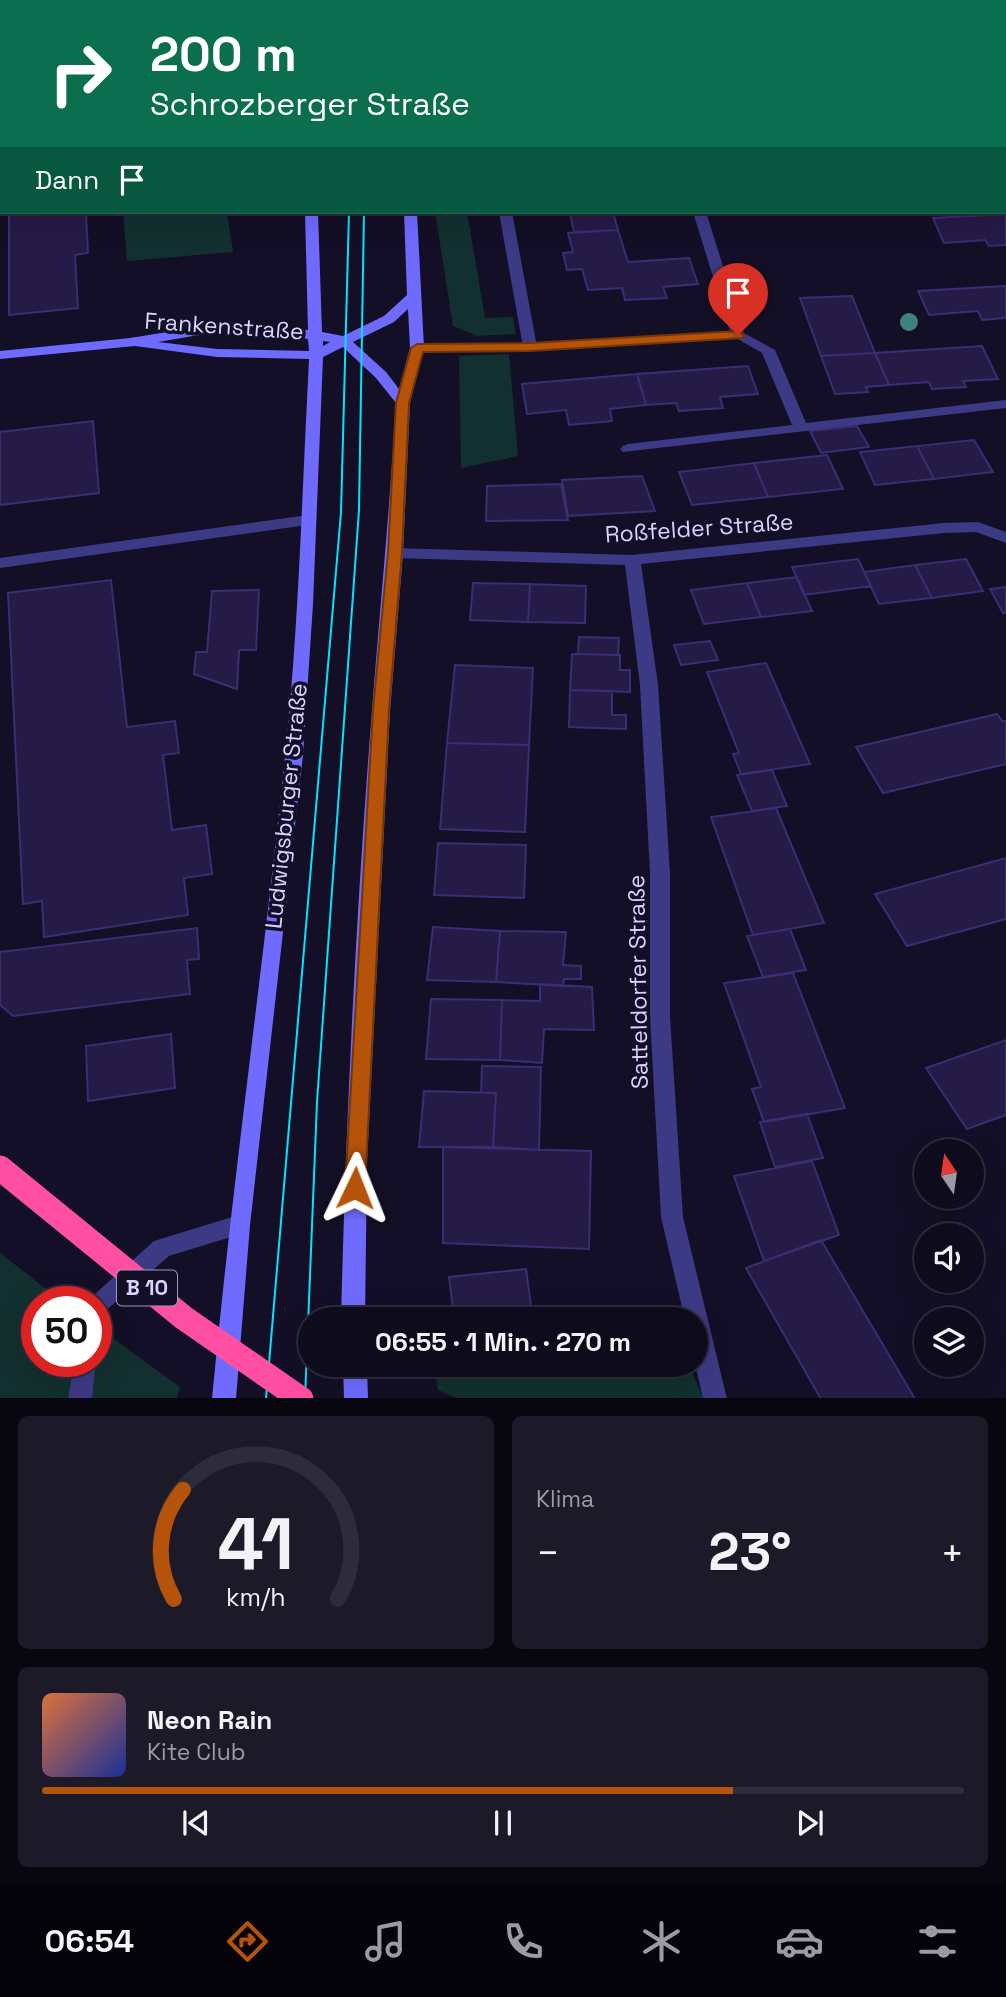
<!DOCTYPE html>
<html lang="de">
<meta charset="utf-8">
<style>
:root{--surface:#0e0b1c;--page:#1c1929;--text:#f1f3f6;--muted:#9b9ba3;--line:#2e2b3b;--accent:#b45309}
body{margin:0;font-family:"Space Grotesk",sans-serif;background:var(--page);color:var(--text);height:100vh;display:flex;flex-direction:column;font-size:26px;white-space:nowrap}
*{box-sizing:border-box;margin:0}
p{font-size:23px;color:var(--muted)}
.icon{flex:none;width:38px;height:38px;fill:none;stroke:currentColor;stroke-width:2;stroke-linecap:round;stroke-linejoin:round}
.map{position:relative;height:1398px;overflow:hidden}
.details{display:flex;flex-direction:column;gap:18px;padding:18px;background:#08060f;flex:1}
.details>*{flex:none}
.banner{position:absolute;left:0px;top:0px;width:1006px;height:214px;box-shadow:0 7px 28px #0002,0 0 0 2px var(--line);background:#0b6e4f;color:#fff;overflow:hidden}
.needle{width:46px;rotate:347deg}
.controls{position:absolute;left:914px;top:1139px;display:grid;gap:14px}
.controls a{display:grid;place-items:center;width:70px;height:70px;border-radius:50%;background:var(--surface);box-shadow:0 7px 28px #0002,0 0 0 2px var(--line);font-size:35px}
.speed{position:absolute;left:21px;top:1286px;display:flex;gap:14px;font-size:35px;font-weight:700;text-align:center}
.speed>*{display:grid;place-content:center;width:91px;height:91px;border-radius:50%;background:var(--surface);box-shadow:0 7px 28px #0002,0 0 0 2px var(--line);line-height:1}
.speed .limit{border:10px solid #d22;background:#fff;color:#111}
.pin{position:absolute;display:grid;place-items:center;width:60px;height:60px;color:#fff;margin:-72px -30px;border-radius:50% 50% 50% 0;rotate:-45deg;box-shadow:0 0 7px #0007}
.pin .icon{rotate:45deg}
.me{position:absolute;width:77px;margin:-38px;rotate:2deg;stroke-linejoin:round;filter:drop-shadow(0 0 5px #0008)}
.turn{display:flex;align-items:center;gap:24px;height:147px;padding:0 35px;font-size:32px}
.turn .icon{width:91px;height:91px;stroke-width:2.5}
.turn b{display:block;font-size:49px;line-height:60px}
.then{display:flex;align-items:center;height:66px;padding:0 35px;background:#0003;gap:14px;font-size:26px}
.big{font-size:52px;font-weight:700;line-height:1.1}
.details .card{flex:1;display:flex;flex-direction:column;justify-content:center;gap:10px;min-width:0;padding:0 24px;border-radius:10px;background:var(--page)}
.details .dial{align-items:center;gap:0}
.dial svg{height:182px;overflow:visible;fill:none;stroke:var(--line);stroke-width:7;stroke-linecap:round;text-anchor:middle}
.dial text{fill:var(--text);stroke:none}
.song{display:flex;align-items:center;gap:21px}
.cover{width:84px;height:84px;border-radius:10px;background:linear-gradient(135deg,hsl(20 70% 55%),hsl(230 70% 35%))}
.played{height:7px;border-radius:4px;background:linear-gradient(90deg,var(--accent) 75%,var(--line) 75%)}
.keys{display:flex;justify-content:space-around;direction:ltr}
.heat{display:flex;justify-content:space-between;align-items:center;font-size:38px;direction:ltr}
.details .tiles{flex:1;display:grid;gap:18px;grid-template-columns:1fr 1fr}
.card:last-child{grid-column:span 2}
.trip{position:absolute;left:298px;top:1307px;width:410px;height:70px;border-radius:35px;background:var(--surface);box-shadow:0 7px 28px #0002,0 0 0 2px var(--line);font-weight:700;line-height:70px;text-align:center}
.menu{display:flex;height:112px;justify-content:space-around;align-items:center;background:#06040b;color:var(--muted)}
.menu .icon{width:49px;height:49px}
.menu .on{color:var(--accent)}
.menu b{font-size:32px;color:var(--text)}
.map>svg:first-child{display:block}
</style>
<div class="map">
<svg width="1006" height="1399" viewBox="0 0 1006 1399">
<rect width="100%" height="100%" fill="#130f26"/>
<!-- green -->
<path fill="#12302f" d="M123,212H227L233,252L127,261Z
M435,212H467L485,318L513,317L516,334L477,336L453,326Z
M509,354L518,456L461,468L459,356Z
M0,1253L63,1302H37V1362H96V1326L180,1387L177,1398H0Z
M513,1365H689L703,1398H456L438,1390L436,1376Z"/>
<!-- building -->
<path fill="#241b47" stroke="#3b2d73" stroke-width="2" d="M144,0H225V2H126Z
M9,212H86L88,253L75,255L78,308L9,315Z
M554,212H613L618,230L574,232L570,214L555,215Z
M1006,214V245L989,246L985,240L944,243L933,218Z
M618,230L628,262L689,258L698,284L663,287L667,298L625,300L622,288L588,290L582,269L567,270L563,253L573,252L568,233Z
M1006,286V318L982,320L978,311L929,315L918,291Z
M852,296L875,353L821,356L800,298Z
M982,346L998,379L963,381L966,387L932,389L929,382L889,385L875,353Z
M875,353L889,385L866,387L868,392L835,394L821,356Z
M748,366L758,394L720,397L723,408L679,411L676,403L646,405L637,374Z
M637,374L646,405L610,409L612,421L569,425L566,410L527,414L522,384Z
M93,421L99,493L0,505V432Z
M857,426L869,447L821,453L810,431Z
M974,440L993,472L934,479L917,446Z
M917,446L934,479L875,485L860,452Z
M827,455L843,489L768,497L754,463Z
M754,463L768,497L692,505L679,472Z
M642,476L655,511L568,516L562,480Z
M561,484L568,520L486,521L487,486Z
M858,559L871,586L804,595L792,567Z
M966,559L983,591L932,598L915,565Z
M915,565L932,598L879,604L864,572Z
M797,577L812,611L761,617L747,583Z
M111,580L127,727L175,721L179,753L163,755L172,830L206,825L212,874L184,878L188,915L44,937L42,901L23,904L8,593Z
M473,583L530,584L528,622L470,620Z
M747,583L761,617L704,624L691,590Z
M530,584L586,586L585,623L528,622Z
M1006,587V613H1003L990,589Z
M259,590L256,650H239L237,689L194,674L196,652H207L212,591Z
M579,637L619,638L618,655L578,654Z
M710,641L718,660L681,665L674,645Z
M572,654L620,655V670H630V692L570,690Z
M766,663L810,764L741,774L733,754L739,753L707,672Z
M455,665L533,668L529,745L447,743Z
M570,690L612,691V715H626V729L569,727Z
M997,714L1002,721H1006V764L883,793L856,747Z
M447,743L529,745L525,832L440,829Z
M772,770L787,806L752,811L737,775Z
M776,808L824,923L753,935L711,817Z
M438,843L526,845L524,898L434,895Z
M1006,858V919L907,946L875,894Z
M433,927L500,931L496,982L427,980Z
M197,928L199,959L187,960L190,994L13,1016L0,1005V952Z
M790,929L806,970L763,977L747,936Z
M500,931L566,932L563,965L581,966V979H564L563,986L496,982Z
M793,973L845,1108L764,1122L752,1089L761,1087L724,983Z
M540,984L592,987L594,1030L544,1029L542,1063L500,1060L502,1000L540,1001Z
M431,999L502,1000L500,1060L426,1059Z
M171,1034L175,1088L88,1101L86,1046Z
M1006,1040V1115L967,1129L926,1068Z
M482,1066L541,1067L539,1150L493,1147L496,1093H481Z
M424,1091L496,1093L493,1147H419Z
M807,1114L823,1158L775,1167L760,1122Z
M443,1147L591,1151L589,1249L443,1243Z
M812,1161L839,1235L764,1261L734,1176Z
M821,1240L915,1399H821L746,1268Z
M526,1269L533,1320H461L460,1308L453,1309L449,1277Z"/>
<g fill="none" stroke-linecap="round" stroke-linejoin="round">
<!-- lane -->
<path fill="#3d3a85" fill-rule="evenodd" d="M822,0H837L838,2H824Z
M1004,130H1006V138H1004Z
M499,212H512L537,347L530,351L523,347Z
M693,212H706L744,333L775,350L806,423L1006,400V408L623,452L620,449L623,446L628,444L792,425L762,353L731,335Z
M308,515L316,520L314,524L0,568V558Z
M239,1215L247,1218L250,1225L247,1232L169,1256L104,1312L96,1315V1302H86L154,1241Z
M74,1362L96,1361L92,1399H68Z"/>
<!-- street -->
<path fill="#3d3a85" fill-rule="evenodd" d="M738,331L743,332V338L530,351L417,352L410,348L417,344L530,343Z
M978,522L1006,532V543L976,532L944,533L641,564L658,685L670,873V1017L683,1217L727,1399H703L695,1363V1320H685L661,1217L650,1017V873L640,685L625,565L395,558L387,553L395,548L632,555L944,523Z"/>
<!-- secondary -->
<path fill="#6f6bff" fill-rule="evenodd" d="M325,0H337V2H325Z
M395,0H407V2H395Z
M305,212H318L322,332L343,336L384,316L407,295L404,212H417L424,348L410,403L403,553L390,711L367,1161L365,1320H341C346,1116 356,913 372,710C380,608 390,506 396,403L376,378L343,347L323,357L313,604L303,755L250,1225L236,1399H212C232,1184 263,970 285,756C299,624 302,491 309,359L217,357L135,346L0,359V351L130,338L205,326L258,325L308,330ZM408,309L410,348L399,389L386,372L353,342L394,322ZM258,333L308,339L309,351L217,349L158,342L205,334ZM323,341L330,342L323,346Z
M343,1365H367L368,1399H344Z"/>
<!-- tram -->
<path stroke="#00e5ff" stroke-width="2" d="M266,1399L341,512L349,212
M305,1399L317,1102L359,510L364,212"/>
<!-- highway-bridge -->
<path stroke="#ff4fa3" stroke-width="25" d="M0,1168L184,1318L301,1399"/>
</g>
<!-- trees -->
<circle fill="#3d827b" cx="909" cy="322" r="9"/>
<!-- route -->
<path fill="#b45309" stroke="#753606" stroke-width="2" d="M738,331L744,335L743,338L530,351L423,352L409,403L402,552L389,710L365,1188L362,1194L355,1196L348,1194L345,1188L373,710L388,552L396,403L411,348L417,344L530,343Z"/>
<g text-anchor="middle" stroke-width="7" stroke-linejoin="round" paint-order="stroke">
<!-- shield labels -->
<rect fill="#130f26" stroke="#9e99be" stroke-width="2" x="117" y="1270.5" width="60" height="35" rx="5"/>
<g font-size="21" font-weight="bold" fill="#d9d4ff">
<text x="147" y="1295">B 10</text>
</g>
<!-- street labels -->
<g font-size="23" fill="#d9d4ff" stroke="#130f26">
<text transform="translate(224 326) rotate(4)" y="8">Frankenstraße</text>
<text transform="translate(699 528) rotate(-4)" y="8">Roßfelder Straße</text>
<text transform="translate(286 806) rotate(-84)" y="8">Ludwigsburger Straße</text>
<text transform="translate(638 982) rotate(-91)" y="8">Satteldorfer Straße</text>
</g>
</g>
</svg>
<div class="controls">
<a><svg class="needle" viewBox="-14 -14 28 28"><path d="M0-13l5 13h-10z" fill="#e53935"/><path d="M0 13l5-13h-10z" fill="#9b9ba3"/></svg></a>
<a><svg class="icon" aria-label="sound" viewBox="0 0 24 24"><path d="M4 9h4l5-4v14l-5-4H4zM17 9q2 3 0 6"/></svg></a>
<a><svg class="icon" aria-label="layers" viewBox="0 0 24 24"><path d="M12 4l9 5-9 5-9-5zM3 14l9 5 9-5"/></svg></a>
</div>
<div class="speed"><div class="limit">50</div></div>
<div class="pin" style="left:738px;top:335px;background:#d93025"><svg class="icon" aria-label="arrive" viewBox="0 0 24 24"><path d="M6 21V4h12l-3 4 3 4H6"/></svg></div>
<svg class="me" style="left:355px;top:1188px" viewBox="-20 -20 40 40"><path d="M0-17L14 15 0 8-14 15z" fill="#b45309" stroke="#fff" stroke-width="4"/></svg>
<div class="trip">06:55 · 1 Min. · 270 m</div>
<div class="banner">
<div class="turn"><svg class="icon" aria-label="right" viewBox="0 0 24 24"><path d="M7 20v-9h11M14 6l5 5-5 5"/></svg><div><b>200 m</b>Schrozberger Straße</div></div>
<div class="then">Dann<svg class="icon" aria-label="arrive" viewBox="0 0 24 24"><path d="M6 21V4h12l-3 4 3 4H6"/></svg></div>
</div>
</div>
<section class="details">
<div class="tiles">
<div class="card dial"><svg viewBox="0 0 100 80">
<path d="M14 69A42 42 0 1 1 86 69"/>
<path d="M14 69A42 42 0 0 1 18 21" stroke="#b45309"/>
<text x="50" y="56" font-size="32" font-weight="700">41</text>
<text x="50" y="72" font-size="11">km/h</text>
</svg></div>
<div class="card"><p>Klima</p>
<div class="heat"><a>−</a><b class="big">23°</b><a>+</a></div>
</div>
<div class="card">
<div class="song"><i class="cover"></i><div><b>Neon Rain</b><p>Kite Club</p></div></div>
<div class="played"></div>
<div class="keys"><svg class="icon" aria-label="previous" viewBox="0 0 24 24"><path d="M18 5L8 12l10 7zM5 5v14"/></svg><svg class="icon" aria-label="pause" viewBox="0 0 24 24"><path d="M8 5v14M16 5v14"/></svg><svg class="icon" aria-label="next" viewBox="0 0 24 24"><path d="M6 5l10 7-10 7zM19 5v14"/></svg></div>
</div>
</div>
</section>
<nav class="menu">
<b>06:54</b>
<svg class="icon on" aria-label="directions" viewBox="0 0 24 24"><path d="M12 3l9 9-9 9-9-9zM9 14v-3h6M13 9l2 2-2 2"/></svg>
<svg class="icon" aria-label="music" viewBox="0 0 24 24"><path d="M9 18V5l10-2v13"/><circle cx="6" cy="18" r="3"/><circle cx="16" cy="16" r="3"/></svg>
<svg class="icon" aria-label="phone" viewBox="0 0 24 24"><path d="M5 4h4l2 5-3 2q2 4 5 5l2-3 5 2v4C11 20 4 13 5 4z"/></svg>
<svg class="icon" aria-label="climate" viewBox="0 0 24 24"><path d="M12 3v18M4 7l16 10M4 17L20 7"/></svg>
<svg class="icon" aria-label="car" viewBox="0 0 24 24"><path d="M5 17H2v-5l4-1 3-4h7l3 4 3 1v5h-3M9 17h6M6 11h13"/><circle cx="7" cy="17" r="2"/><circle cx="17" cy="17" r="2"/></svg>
<svg class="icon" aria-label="filters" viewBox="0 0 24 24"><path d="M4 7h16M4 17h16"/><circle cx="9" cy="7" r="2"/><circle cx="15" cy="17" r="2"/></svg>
</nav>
